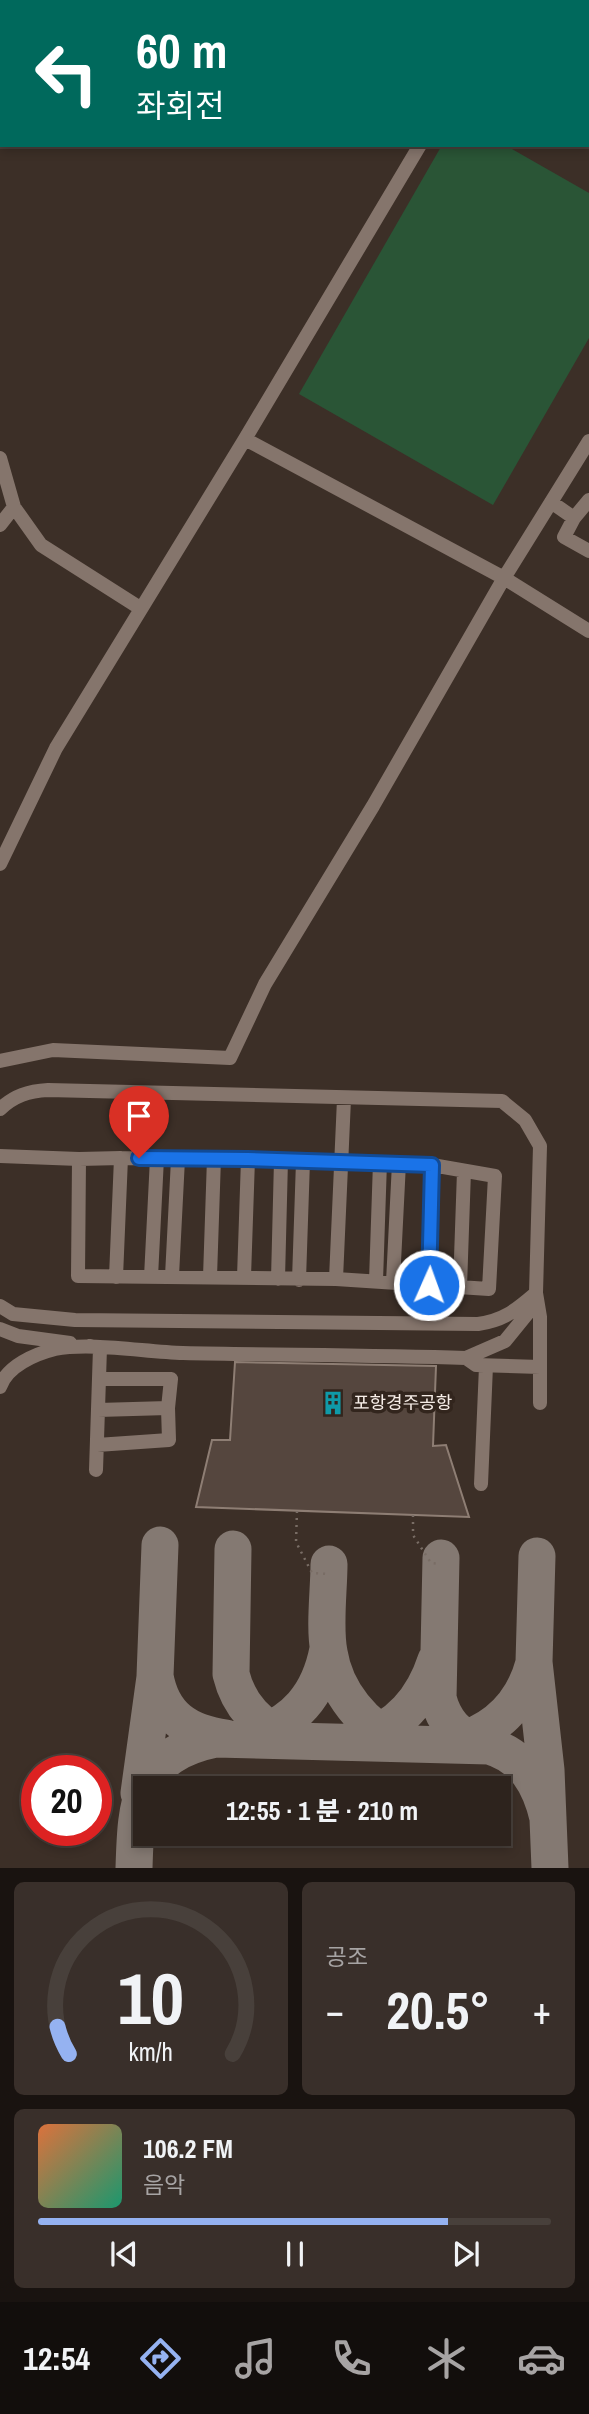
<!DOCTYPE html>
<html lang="ko">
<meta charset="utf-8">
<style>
:root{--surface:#2d231d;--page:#392f2a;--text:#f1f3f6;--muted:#a7a4a4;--line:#48403b;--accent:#95b2f1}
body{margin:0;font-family:"Archivo Narrow","Noto Sans KR",sans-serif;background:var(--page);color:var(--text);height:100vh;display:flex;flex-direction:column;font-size:26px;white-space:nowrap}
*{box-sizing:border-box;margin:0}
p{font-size:23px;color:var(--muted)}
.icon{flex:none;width:38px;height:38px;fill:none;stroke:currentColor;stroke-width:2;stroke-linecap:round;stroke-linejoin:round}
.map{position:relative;height:1868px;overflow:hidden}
.sheet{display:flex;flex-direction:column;gap:14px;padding:14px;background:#191310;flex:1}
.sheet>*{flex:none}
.guide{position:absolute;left:0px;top:0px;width:590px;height:147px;box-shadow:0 4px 10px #0003,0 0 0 2px var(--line);background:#00695c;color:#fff;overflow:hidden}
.speed{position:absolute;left:21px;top:1755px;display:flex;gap:14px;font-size:35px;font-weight:700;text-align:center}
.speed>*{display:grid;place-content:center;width:91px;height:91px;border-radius:50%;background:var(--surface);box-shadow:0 4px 10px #0003,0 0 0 2px var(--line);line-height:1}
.speed .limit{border:10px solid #d22;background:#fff;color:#111}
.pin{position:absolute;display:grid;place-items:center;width:60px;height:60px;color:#fff;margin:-72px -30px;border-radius:50% 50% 50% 0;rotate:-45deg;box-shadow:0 0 7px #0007}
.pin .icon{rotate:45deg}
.me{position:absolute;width:77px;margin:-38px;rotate:2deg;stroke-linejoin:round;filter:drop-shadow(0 0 5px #0008)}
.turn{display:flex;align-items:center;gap:24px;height:147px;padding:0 21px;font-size:32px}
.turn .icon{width:91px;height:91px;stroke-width:2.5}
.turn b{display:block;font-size:49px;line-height:60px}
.big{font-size:52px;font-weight:800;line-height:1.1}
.sheet .tile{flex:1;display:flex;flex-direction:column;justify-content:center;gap:10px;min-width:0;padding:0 24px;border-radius:10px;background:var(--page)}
.sheet .dial{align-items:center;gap:0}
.dial svg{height:182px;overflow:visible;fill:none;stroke:var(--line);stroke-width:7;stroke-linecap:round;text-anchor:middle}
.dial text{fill:var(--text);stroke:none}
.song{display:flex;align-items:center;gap:21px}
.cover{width:84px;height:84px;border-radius:10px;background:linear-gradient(135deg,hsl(20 70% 55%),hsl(160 70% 35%))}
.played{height:7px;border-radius:4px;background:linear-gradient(90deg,var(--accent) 80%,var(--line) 80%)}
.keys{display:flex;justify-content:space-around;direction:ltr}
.heat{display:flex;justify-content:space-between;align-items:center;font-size:38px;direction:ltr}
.sheet .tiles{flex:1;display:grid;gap:14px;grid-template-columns:1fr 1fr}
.tile:last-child{grid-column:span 2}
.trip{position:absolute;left:133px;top:1776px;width:378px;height:70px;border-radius:0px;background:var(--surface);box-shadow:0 4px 10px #0003,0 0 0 2px var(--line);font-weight:800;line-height:70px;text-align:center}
.menu{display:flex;height:112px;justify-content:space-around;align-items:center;background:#120e0c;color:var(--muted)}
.menu .icon{width:49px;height:49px}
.menu .on{color:var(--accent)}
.menu b{font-size:32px;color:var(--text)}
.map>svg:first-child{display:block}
</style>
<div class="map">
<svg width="589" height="1868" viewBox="0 0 589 1868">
<rect width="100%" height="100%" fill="#3c2f27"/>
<!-- green -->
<path fill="#2a5536" d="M442,145H505L589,193V338L493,505L299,394Z"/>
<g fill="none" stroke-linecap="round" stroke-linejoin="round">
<!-- taxiway -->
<path stroke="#847972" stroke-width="37" d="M160,1545L155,1676C162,1716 187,1733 226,1738
M233,1549L231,1674C239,1707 259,1725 288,1740
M537,1556L534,1662L546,1770L550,1868
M441,1558L438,1698C444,1722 457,1735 479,1744
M329,1564C329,1590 324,1627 329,1652C335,1691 364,1728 401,1743
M251,1738C295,1722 319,1696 328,1649
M359,1741C399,1727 423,1700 436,1660
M453,1743C494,1732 523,1705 534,1663
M139,1793L155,1677
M134,1868C136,1801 138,1755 216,1739L489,1746C524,1756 540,1784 548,1818"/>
</g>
<!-- building -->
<path fill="#55463e" stroke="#8e7e74" stroke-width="2" d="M235,1362L436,1366L433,1446L446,1445L469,1517L196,1507L212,1440H230Z"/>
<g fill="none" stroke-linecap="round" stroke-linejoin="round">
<!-- path -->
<path stroke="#796d65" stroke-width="2.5" stroke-dasharray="2 5" stroke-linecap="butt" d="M297,1511L296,1542L312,1573L329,1574
M413,1515V1535L431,1563L440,1564"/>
<!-- minor -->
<path stroke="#85756c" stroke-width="14" d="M521,0L523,2
M505,2L506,0
M588,41L589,42
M245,439L504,578L589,631
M0,458L14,507
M589,500L574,518L564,537L589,551
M551,502L574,518
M0,525L14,507L41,545L140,608
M0,864L56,748L245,439L420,145
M0,1061L53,1050L230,1058L265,984L373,806L504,578L589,441
M0,1109C14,1096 28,1091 48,1090L502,1101L525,1120L540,1146L536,1293L540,1317V1367L476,1365L466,1358
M0,1156L79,1159
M121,1158L399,1163L432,1165L495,1176L489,1289L336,1279L78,1276L79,1159Z
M172,1276L178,1159
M116,1277L121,1158
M151,1277L157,1158
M210,1277L214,1158
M244,1277L248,1159
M278,1279L281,1160
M336,1279L344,1099
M299,1280L303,1161
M376,1281L380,1162
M393,1282L399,1163
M429,1285L432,1165
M460,1287L464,1171
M0,1306L13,1314L75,1320L478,1324C504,1320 515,1311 536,1293
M0,1329L18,1336L70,1343
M90,1346L100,1348L96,1470
M540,1367V1403
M0,1387C7,1366 35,1354 55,1349C91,1342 145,1352 183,1353C277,1355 372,1355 466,1358L505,1341L531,1309L535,1294
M98,1410L168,1408
M97,1445L169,1440L168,1408L171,1379H99
M481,1484L486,1366"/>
</g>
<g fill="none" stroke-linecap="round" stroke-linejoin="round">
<!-- route casing -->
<g stroke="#114b97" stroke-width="18">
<path id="route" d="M139,1158L248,1159L432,1165L429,1285"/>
</g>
<!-- route -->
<use href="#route" stroke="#1a73e8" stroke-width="12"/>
</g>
<!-- icons -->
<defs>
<g id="building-bare" transform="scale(1.89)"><path d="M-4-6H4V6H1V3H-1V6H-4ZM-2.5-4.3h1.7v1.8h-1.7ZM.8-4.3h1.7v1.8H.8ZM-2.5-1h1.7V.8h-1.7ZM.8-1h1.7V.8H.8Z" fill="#0f9aa8" stroke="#32251d" stroke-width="2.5" paint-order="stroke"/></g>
</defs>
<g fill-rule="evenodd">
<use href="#building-bare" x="333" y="1403"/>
</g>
<g text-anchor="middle" stroke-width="7" stroke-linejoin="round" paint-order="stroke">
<!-- poi labels -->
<g font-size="18" fill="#f7eee8" stroke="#32251d" text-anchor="start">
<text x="353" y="1409">포항경주공항</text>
</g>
</g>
</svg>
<div class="speed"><div class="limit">20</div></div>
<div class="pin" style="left:139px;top:1158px;background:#d93025"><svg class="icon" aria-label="arrive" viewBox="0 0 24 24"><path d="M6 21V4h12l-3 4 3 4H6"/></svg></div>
<svg class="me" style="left:429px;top:1285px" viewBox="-20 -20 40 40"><circle r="17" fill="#1a73e8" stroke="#fff" stroke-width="3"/><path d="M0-11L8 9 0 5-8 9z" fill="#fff"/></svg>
<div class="trip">12:55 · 1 분 · 210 m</div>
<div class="guide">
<div class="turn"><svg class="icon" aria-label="left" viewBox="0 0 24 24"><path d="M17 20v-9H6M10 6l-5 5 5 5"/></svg><div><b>60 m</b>좌회전</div></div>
</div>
</div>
<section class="sheet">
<div class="tiles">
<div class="tile dial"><svg viewBox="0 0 100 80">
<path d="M14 69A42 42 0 1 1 86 69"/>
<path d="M14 69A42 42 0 0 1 9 57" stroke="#95b2f1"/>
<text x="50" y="56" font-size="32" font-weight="700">10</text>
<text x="50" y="72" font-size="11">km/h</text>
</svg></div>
<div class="tile"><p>공조</p>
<div class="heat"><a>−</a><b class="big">20.5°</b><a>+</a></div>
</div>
<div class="tile">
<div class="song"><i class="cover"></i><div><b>106.2 FM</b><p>음악</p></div></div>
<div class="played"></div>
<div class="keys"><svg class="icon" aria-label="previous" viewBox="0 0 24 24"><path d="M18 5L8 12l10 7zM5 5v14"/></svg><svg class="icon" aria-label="pause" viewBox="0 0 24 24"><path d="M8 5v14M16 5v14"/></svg><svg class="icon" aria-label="next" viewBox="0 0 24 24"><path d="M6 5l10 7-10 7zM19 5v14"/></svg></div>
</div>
</div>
</section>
<nav class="menu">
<b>12:54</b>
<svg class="icon on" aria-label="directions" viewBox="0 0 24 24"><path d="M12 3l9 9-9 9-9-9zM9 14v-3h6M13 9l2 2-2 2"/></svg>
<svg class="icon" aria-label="music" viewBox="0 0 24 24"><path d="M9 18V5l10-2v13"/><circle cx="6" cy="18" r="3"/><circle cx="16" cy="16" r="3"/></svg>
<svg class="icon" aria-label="phone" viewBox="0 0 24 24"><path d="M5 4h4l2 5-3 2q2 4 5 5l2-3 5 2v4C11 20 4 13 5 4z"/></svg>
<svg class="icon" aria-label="climate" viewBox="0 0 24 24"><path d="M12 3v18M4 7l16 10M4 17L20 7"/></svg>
<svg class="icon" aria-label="car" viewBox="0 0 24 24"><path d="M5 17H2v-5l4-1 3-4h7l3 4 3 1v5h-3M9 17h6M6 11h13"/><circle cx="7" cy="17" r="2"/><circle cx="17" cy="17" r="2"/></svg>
</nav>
